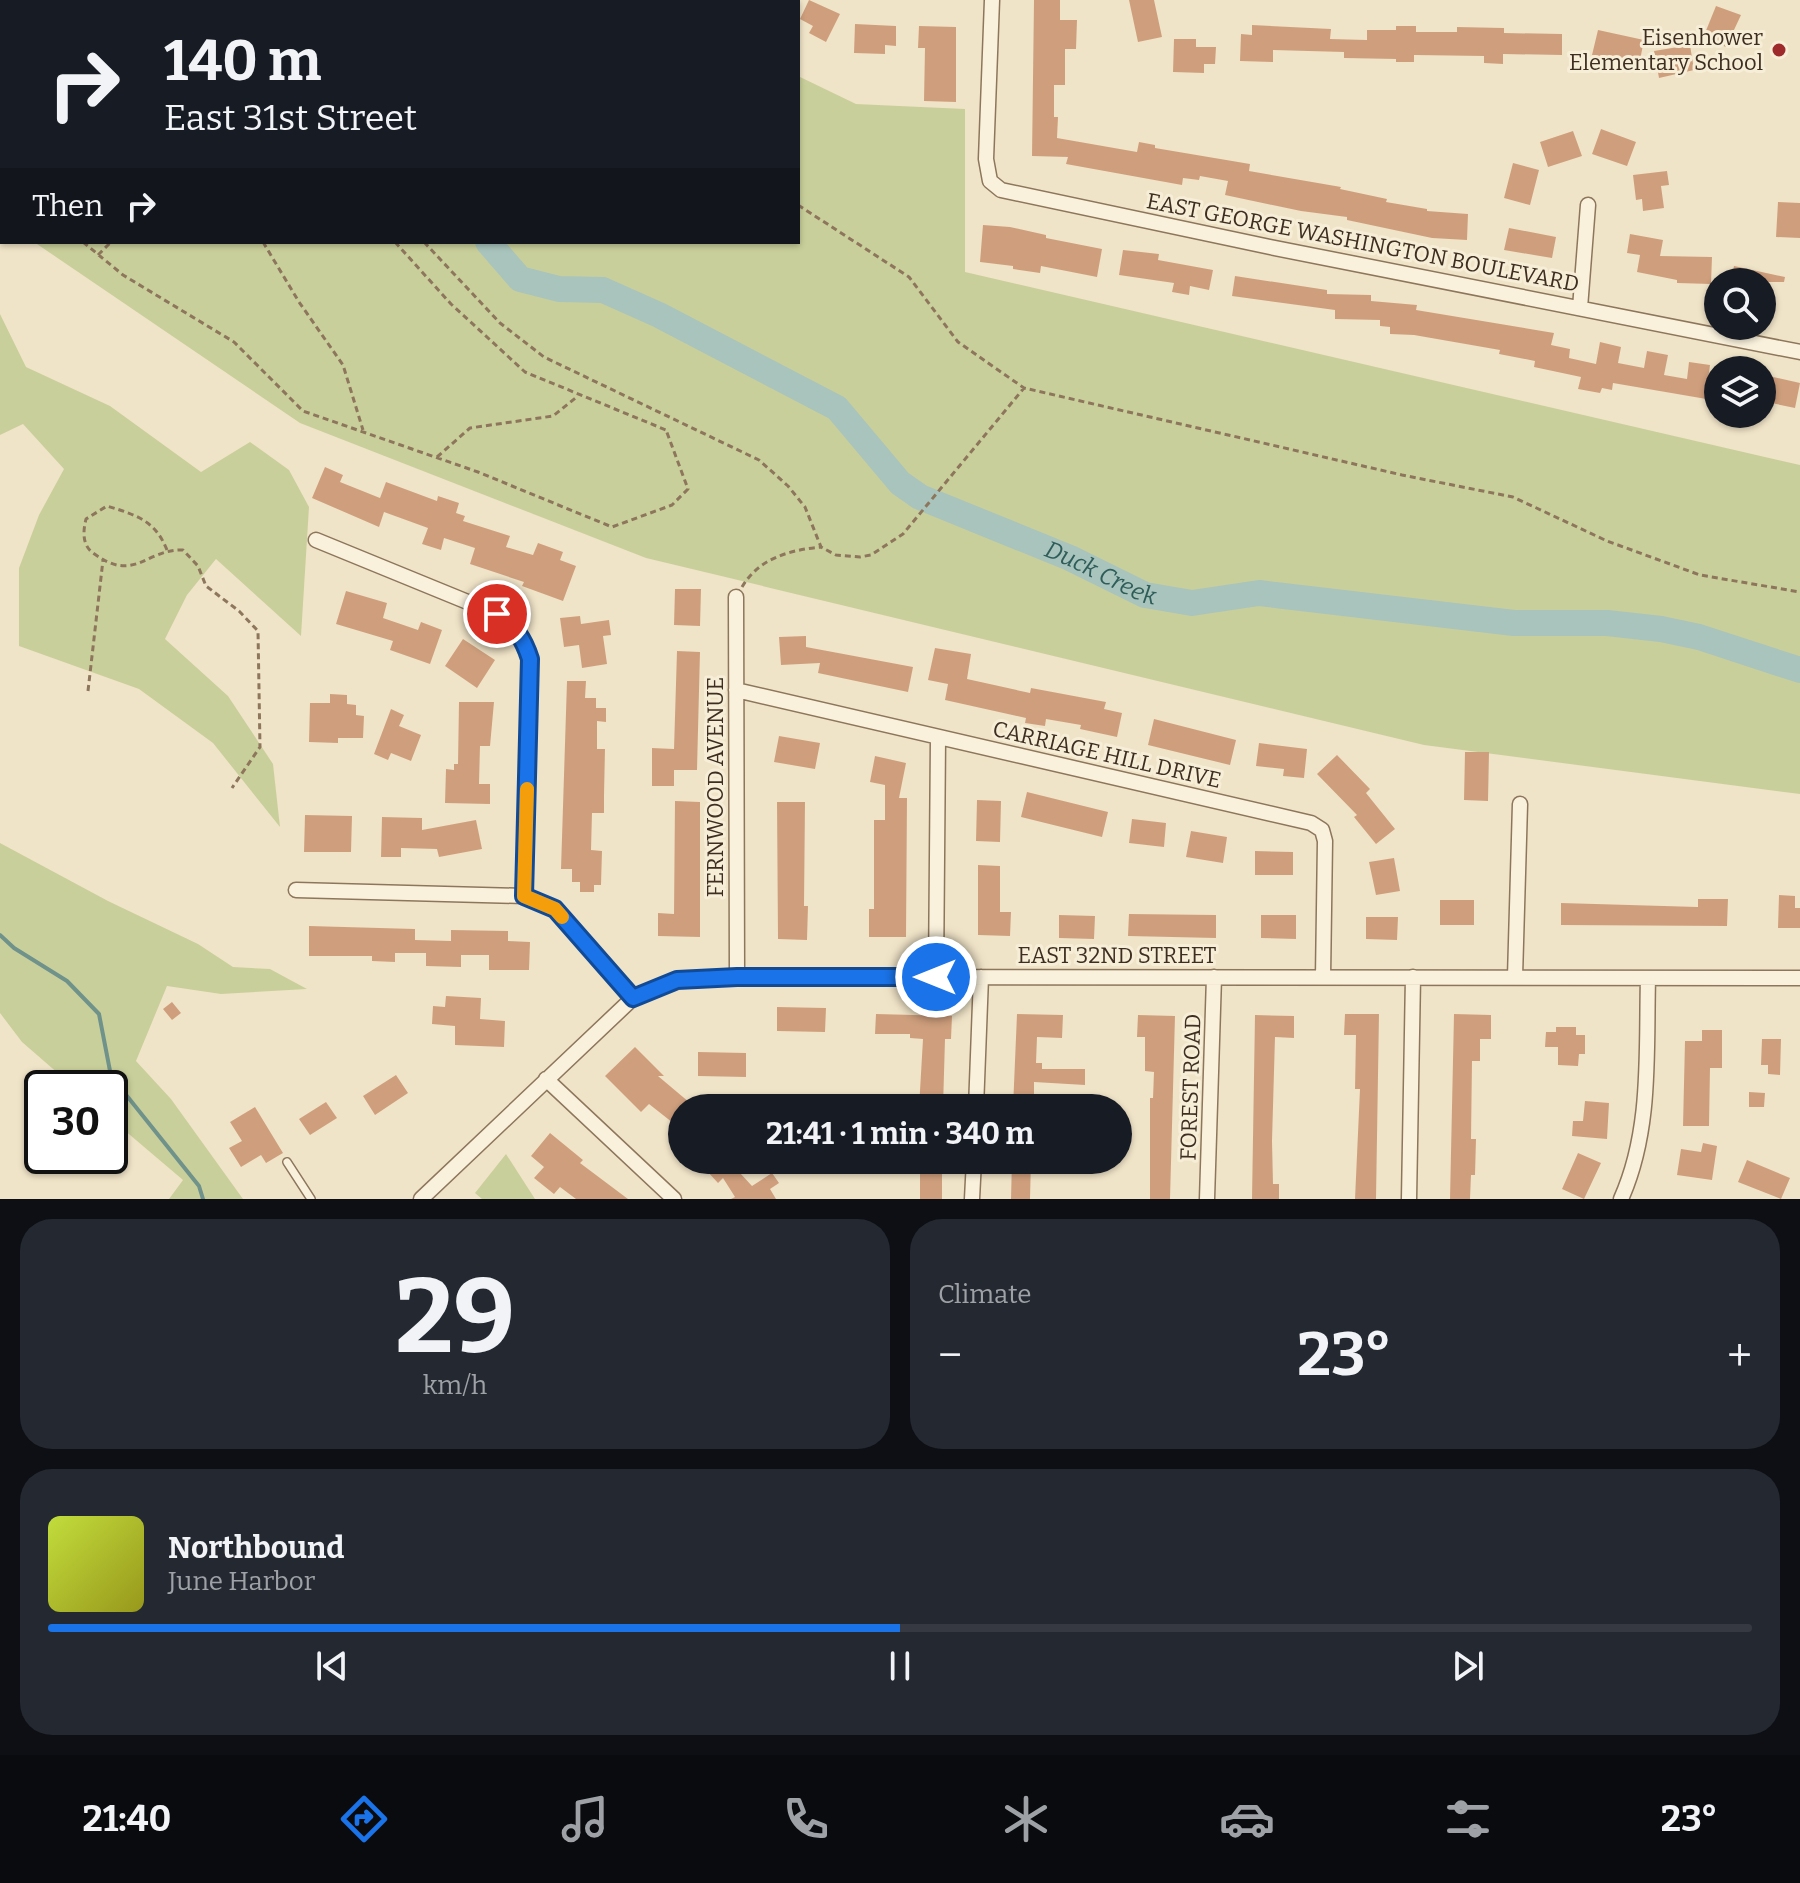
<!DOCTYPE html>
<meta charset="utf-8">
<style>
:root{--surface:#171b24;--page:#242831;--text:#f1f3f6;--muted:#9ea1a6;--line:#363941;--accent:#1a73e8}
body{margin:0;font-family:Bitter,serif;background:var(--page);color:var(--text);height:100vh;display:flex;flex-direction:column;font-size:30px;white-space:nowrap}
*{box-sizing:border-box;margin:0}
p{font-size:26px;color:var(--muted)}
.icon{flex:none;width:44px;height:44px;fill:none;stroke:currentColor;stroke-width:2;stroke-linecap:round;stroke-linejoin:round}
.map{position:relative;height:1199px;overflow:hidden}
.drawer{display:flex;flex-direction:column;gap:20px;padding:20px;background:#0d0f14;flex:1}
.drawer>*{flex:none}
.guide{position:absolute;left:0px;top:0px;width:800px;height:244px;box-shadow:0 2px 6px #0004;background:#171b24;color:var(--text);overflow:hidden}
.buttons{position:absolute;left:1704px;top:268px;display:grid;gap:16px}
.buttons a{display:grid;place-items:center;width:72px;height:72px;border-radius:50%;background:var(--surface);box-shadow:0 2px 6px #0004;font-size:40px}
.speed{position:absolute;left:24px;top:1070px;display:flex;gap:16px;font-size:40px;font-weight:700;text-align:center}
.speed>*{display:grid;place-content:center;width:104px;height:104px;border-radius:50%;background:var(--surface);box-shadow:0 2px 6px #0004;line-height:1}
.speed .limit{border:4px solid #111;border-radius:12px;background:#fff;color:#111}
.pin{position:absolute;display:grid;place-items:center;width:68px;height:68px;color:#fff;margin:-34px;border:4px solid #fff;border-radius:50%;box-shadow:0 2px 8px #0007}
.me{position:absolute;width:88px;margin:-44px;rotate:270deg;stroke-linejoin:round;filter:drop-shadow(0 0 6px #0008)}
.turn{display:flex;align-items:center;gap:28px;height:168px;padding:0 32px;font-size:36px}
.turn .icon{width:104px;height:104px;stroke-width:2.5}
.turn b{display:block;font-size:56px;line-height:68px}
.then{display:flex;align-items:center;height:76px;padding:0 32px;background:#0003;gap:16px;font-size:30px}
.big{font-size:60px;font-weight:700;line-height:1.1}
.drawer .widget{flex:1;display:flex;flex-direction:column;justify-content:center;gap:12px;min-width:0;padding:0 28px;border-radius:32px;background:var(--page)}
.drawer .dial{align-items:center;gap:0}
.dial b{font-size:104px;line-height:1}
.song{display:flex;align-items:center;gap:24px}
.cover{width:96px;height:96px;border-radius:12px;background:linear-gradient(135deg,hsl(70 70% 55%),hsl(60 70% 35%))}
.played{height:8px;border-radius:4px;background:linear-gradient(90deg,var(--accent) 50%,var(--line) 50%)}
.keys{display:flex;justify-content:space-around;direction:ltr}
.heat{display:flex;justify-content:space-between;align-items:center;font-size:44px;direction:ltr}
.drawer .tiles{flex:1;display:grid;gap:20px;grid-template-columns:1fr 1fr}
.widget:last-child{grid-column:span 2}
.trip{position:absolute;left:668px;top:1094px;width:464px;height:80px;border-radius:40px;background:var(--surface);box-shadow:0 2px 6px #0004;font-weight:700;line-height:80px;text-align:center}
.tabs{display:flex;height:128px;justify-content:space-around;align-items:center;background:#090b0e;color:var(--muted)}
.tabs .icon{width:56px;height:56px}
.tabs .active{color:var(--accent)}
.tabs b{font-size:36px;color:var(--text)}
.map>svg:first-child{display:block}
</style>
<div class="map">
<svg width="1800" height="1199" viewBox="0 0 1800 1199">
<rect width="100%" height="100%" fill="#f0e4c8"/>
<!-- green -->
<path fill="#c9cf9b" d="M0,0H660L5,2Z
M798,76L856,104L965,109V272L1800,465V794L1424,745L646,558L300,423L34,242H798Z
M2,84V220L0,219Z
M0,314L26,367L110,406L201,472L250,442L289,470L309,507L301,636L216,559L187,595L165,639L228,696L273,764L280,827L213,743L139,689L19,646V568L39,515L64,469L23,424L0,435Z
M0,843L108,901L198,944L233,967L270,969L307,989L221,994L167,986L136,1061L171,1099L243,1199H169L183,1180L110,1118V1088H75L22,1042L0,1013Z
M506,1154L535,1199H482L475,1193Z"/>
<g fill="none" stroke-linecap="round" stroke-linejoin="round">
<!-- stream -->
<path stroke="#6f938a" stroke-width="4" d="M89,2L91,0
M0,53H2
M0,935L14,948L67,981L99,1014L111,1076L199,1186L203,1199"/>
<!-- river -->
<g stroke="#a9c4bc" stroke-width="26">
<path d="M319,0L321,2"/>
<path id="s1" d="M488,242L520,279L559,289L603,290L659,315L837,408L900,483L920,497L1070,558L1145,595L1192,603L1259,593L1514,623H1607L1661,629L1699,637L1800,670"/>
</g>
</g>
<!-- building -->
<path fill="#cf9f7d" d="M809,0L840,14L826,42L809,33L813,26L800,19Z
M1034,0H1060V20H1077L1076,49H1065V85H1054V117H1058L1057,138L1137,152L1139,142L1155,145V148L1250,164L1249,171L1341,187L1340,189L1387,199L1386,202L1427,209V211L1468,214L1467,240L1432,238L1347,220V217L1301,211L1225,195L1228,181L1200,176L1199,180L1183,178L1182,185L1066,164L1068,157L1032,156Z
M1129,0H1154L1162,37L1138,42Z
M1716,6L1741,15L1726,47L1703,38Z
M855,24L896,26V46L885,45V54L854,53Z
M1252,25L1331,29L1330,39L1367,40V30H1396V26H1416V32H1457V27L1504,28V33L1562,34V55L1503,54V64L1484,63V56L1414,55V62H1396V59L1344,58V52L1273,50V62L1240,61L1241,34L1252,35Z
M919,26L956,27V102L924,101L925,48H918Z
M1598,30L1644,40L1639,65L1592,55Z
M1174,39H1196V47H1216L1215,64H1204V73L1173,72Z
M1690,45L1694,70L1659,78L1654,51Z
M1601,129L1636,142L1627,166L1592,154Z
M1573,131L1582,156L1548,167L1540,142Z
M1513,163L1539,170L1530,205L1504,198Z
M1667,171L1669,185L1661,186L1664,208L1643,211L1642,199L1636,200L1633,175Z
M1778,202L1800,203V238L1776,237Z
M983,225L1010,227L1046,235V238L1102,249L1097,277L1041,266L1040,273L1013,269V266L980,262Z
M1509,228L1556,237L1552,258L1504,250Z
M1630,234L1663,240L1660,256L1712,257L1711,284L1677,283V280L1637,272L1640,255L1627,253Z
M1123,250L1159,254L1158,260L1213,270L1209,290L1190,286L1189,295L1172,292L1174,283L1119,275Z
M1734,266L1785,277L1784,282H1731Z
M1235,276L1327,290V294L1371,295V301L1417,305L1416,310L1554,333L1551,345L1570,349L1569,358L1596,364L1600,342L1621,347L1618,363L1644,368L1647,351L1668,355L1664,375L1687,379L1689,362L1710,365L1708,380L1718,382V401L1613,383L1612,390L1602,388L1600,393L1578,389L1581,377L1534,367L1535,361L1499,354L1500,350L1414,335L1390,334V327L1380,326V320L1335,319V310L1232,296Z
M1764,375L1800,383L1795,408L1762,401Z
M325,467L343,475L340,482L380,498L386,482L437,501L438,496L459,503L456,513L465,516L463,521L510,536L506,547L533,555L538,543L563,552L560,560L576,566L563,601L522,586L524,582L470,564L475,548L444,538L441,550L422,544L428,528L384,512L379,527L312,498Z
M675,589H701L700,626L674,625Z
M346,591L387,603L383,618L418,630L421,622L442,630L430,664L390,650L393,641L336,624Z
M580,616L581,624L609,620L611,635L603,636L607,664L582,668L579,645L564,647L560,618Z
M806,636V647L913,667L908,692L818,673L820,663L781,665L779,637Z
M463,639L495,660L477,688L445,666Z
M935,648L971,654L967,679L1030,693L1031,688L1106,702L1104,709L1122,713L1117,737L1080,729L1081,725L1046,719L1045,726L1025,723L1026,718L945,700L948,684L928,680Z
M677,651L700,652L697,770H674V786H652V748L674,749Z
M567,681H586L585,698H596V708H606V722L597,721V749H605L604,796V813H592L591,850L602,851L601,885H594V892H580V882H572V869H561Z
M330,694L347,695V704L356,705V715L364,716L363,738H338V743L309,742L310,703H330Z
M459,702H494L490,746H480L479,784H490V804L445,803L446,769L454,770V764H458Z
M391,709L404,715L399,726L421,735L411,761L391,753L388,760L374,754Z
M1154,719L1236,740L1230,765L1148,745Z
M779,736L820,743L815,769L774,762Z
M1259,743L1307,749L1304,778L1283,776L1284,769L1256,766Z
M1465,752H1489L1488,801L1464,800Z
M1337,755L1370,789L1366,793L1395,829L1376,844L1354,817L1357,815L1317,774Z
M875,756L906,763L899,798H907L906,937H869V909H874V820H885V785L870,782Z
M1027,792L1108,812L1102,837L1021,817Z
M977,800L1001,801L1000,842L976,841Z
M675,801L700,802V937L658,936V913L674,914Z
M777,802H805L804,906H808L807,940L778,939Z
M305,815L352,816L351,852H304Z
M382,817L422,818V830L476,820L482,849L439,857L437,849L401,848V857H381Z
M1132,819L1166,823L1164,847L1129,843Z
M1191,831L1227,837L1223,863L1186,857Z
M1255,851L1293,852V875H1255Z
M1394,858L1400,891L1376,895L1369,862Z
M978,865L1000,866V912H1011L1010,936L978,935Z
M1779,895L1795,896V908H1800V928H1778Z
M1698,899H1728L1727,926L1561,925V903L1698,907Z
M1440,900H1474V925H1440Z
M1129,914L1216,915V938L1128,936Z
M1059,915L1095,916L1094,939L1059,938Z
M1261,915H1296V939L1261,938Z
M1366,917H1398L1397,940L1366,939Z
M309,926L415,929V940L451,941V930L508,931V941L530,942L529,970H489V955H461V967L426,966V953H395V962L372,961V956H309Z
M446,996L481,998L480,1019L505,1021L504,1047L455,1045V1026L432,1024L433,1006L445,1007Z
M172,1002L181,1013L172,1020L163,1009Z
M777,1007L826,1008L825,1032L777,1031Z
M876,1014L952,1016L951,1039H945L943,1108H919L923,1039L910,1038V1034H875Z
M1017,1014L1063,1015L1062,1038L1037,1037L1036,1063H1042V1069H1085V1085L1034,1082V1108H1013Z
M1345,1014H1379L1376,1199H1355L1360,1089H1355L1356,1035H1344Z
M1454,1014L1491,1015V1039H1480V1061H1472L1471,1139H1476L1475,1175H1471L1470,1199H1450Z
M1138,1015L1175,1016L1170,1199H1150V1098H1153L1154,1072L1145,1071V1037H1137Z
M1255,1015L1294,1016V1038L1275,1037L1272,1141L1273,1184H1279V1199H1252Z
M1556,1027H1576V1035H1585V1054H1579L1578,1066L1558,1065V1047H1545L1546,1032H1556Z
M1702,1030H1722V1068H1710L1709,1126H1683L1685,1041H1702Z
M1762,1039H1781L1780,1075L1768,1074V1065H1761Z
M635,1047L664,1076H658L696,1108H682V1130L649,1104L641,1112L605,1076Z
M698,1052L746,1053V1077L698,1076Z
M396,1075L408,1093L375,1115L363,1096Z
M1749,1092L1765,1093L1764,1107H1749Z
M1585,1101L1609,1103L1607,1139L1572,1136L1573,1121H1583Z
M326,1102L337,1118L310,1135L299,1119Z
M255,1107L283,1153L266,1163L261,1155L241,1167L229,1148L242,1141L230,1122Z
M550,1133L583,1160L580,1163L628,1199H576L560,1187L554,1194L534,1178L544,1167L531,1156Z
M1703,1143L1717,1146L1712,1180L1677,1175L1681,1149L1701,1152Z
M1578,1153L1601,1163L1584,1199L1562,1189Z
M697,1160H728L752,1186L772,1173L779,1183L770,1189L776,1199H731L735,1197L723,1178L718,1183Z
M920,1160H942V1199H920Z
M1012,1160H1031L1030,1199H1011Z
M1747,1160L1790,1178L1781,1199L1738,1182Z"/>
<g fill="none" stroke-linecap="round" stroke-linejoin="round">
<!-- lane casing -->
<g stroke="#8d765c" stroke-width="10">
<path id="lane" d="M287,1162L311,1199"/>
</g>
<!-- street casing -->
<g stroke="#8d765c" stroke-width="17">
<path id="street" d="M992,0L986,159L990,181L1001,190L1270,247L1800,352
M1580,308L1588,205
M316,540L497,614C515,627 523,637 530,659L524,896
M736,597L737,977
M736,690L1311,823L1322,830L1325,841L1323,977
M296,890L524,896L555,909L633,998
M936,977L938,738
M1515,977L1520,804
M546,1079L674,1199
M976,1108L981,977
M421,1199L633,998L677,980L737,977L1800,978
M972,1199L974,1160
M1207,1199L1214,977
M1409,1199L1413,977
M1621,1199C1652,1130 1646,1052 1648,978"/>
</g>
<!-- path -->
<path stroke="#8d765c" stroke-width="3" stroke-dasharray="6 4" stroke-linecap="butt" d="M560,0L562,2
M0,31L2,33
M798,205L909,277L958,342L1024,388L1402,475L1513,497L1607,541L1700,575L1800,592
M83,242L123,275L234,342L303,411L478,472L612,527L672,505L688,489L666,430
M263,242L299,302L343,365L363,430
M395,242L451,304L525,372L666,430
M424,242L500,323L544,357L759,460L788,486L805,507L821,547L836,555L860,557L871,555L903,534L1024,388
M98,255L111,242
M437,457L470,428L553,416L578,396
M167,550C155,520 136,515 107,506L86,519C83,531 82,545 93,553C135,584 145,549 183,550L198,566L206,586L239,611L258,631L260,747L232,788
M742,587C759,558 790,550 821,547
M88,691L103,560"/>
<!-- lane -->
<use href="#lane" stroke="#faf1dc" stroke-width="7"/>
<!-- street -->
<use href="#street" stroke="#faf1dc" stroke-width="14"/>
</g>
<g fill="none" stroke-linecap="round" stroke-linejoin="round">
<!-- route casing -->
<g stroke="#114b97" stroke-width="20">
<path id="route" d="M497,614C515,627 523,637 530,659L524,896L555,909L633,998L677,980L737,977H936"/>
</g>
<!-- route -->
<use href="#route" stroke="#1a73e8" stroke-width="14"/>
<!-- slow -->
<path stroke="#f59e0b" stroke-width="14" d="M527,789L524,896L555,909L562,917"/>
</g>
<!-- markers -->
<circle fill="#9e2a2b" stroke="#f7eed8" stroke-width="3" cx="1779" cy="50" r="8"/>
<g text-anchor="middle" stroke-width="6" stroke-linejoin="round" paint-order="stroke">
<!-- poi labels -->
<g font-size="22" fill="#3d2e20" stroke="#f7eed8" text-anchor="end">
<text x="1763" y="45">Eisenhower<tspan x="1763" dy="25">Elementary School</tspan></text>
</g>
<!-- street labels -->
<g font-size="22" fill="#3d2e20" stroke="#f7eed8">
<text transform="translate(1363 242) rotate(11)" y="8">EAST GEORGE WASHINGTON BOULEVARD</text>
<text transform="translate(1107 754) rotate(13)" y="8">CARRIAGE HILL DRIVE</text>
<text transform="translate(715 787) rotate(-90)" y="8">FERNWOOD AVENUE</text>
<text x="1117" y="963">EAST 32ND STREET</text>
<text transform="translate(1190 1087) rotate(-88)" y="8">FOREST ROAD</text>
</g>
<!-- water labels -->
<g font-size="24" font-style="italic" fill="#2f5d5a" stroke="#f7eed8">
<text dy="8" stroke="none"><textPath href="#s1" startOffset="714">Duck Creek</textPath></text>
</g>
</g>
</svg>
<div class="buttons">
<a><svg class="icon" aria-label="search" viewBox="0 0 24 24"><circle cx="10" cy="10" r="6"/><path d="M15 15l6 6"/></svg></a>
<a><svg class="icon" aria-label="layers" viewBox="0 0 24 24"><path d="M12 4l9 5-9 5-9-5zM3 14l9 5 9-5"/></svg></a>
</div>
<div class="speed"><div class="limit">30</div></div>
<div class="pin" style="left:497px;top:614px;background:#d93025"><svg class="icon" aria-label="arrive" viewBox="0 0 24 24"><path d="M6 21V4h12l-3 4 3 4H6"/></svg></div>
<svg class="me" style="left:936px;top:977px" viewBox="-20 -20 40 40"><circle r="17" fill="#1a73e8" stroke="#fff" stroke-width="3"/><path d="M0-11L8 9 0 5-8 9z" fill="#fff"/></svg>
<div class="trip">21:41 · 1 min · 340 m</div>
<div class="guide">
<div class="turn"><svg class="icon" aria-label="right" viewBox="0 0 24 24"><path d="M7 20v-9h11M14 6l5 5-5 5"/></svg><div><b>140 m</b>East 31st Street</div></div>
<div class="then">Then<svg class="icon" aria-label="right" viewBox="0 0 24 24"><path d="M7 20v-9h11M14 6l5 5-5 5"/></svg></div>
</div>
</div>
<section class="drawer">
<div class="tiles">
<div class="widget dial"><b>29</b><p>km/h</p></div>
<div class="widget"><p>Climate</p>
<div class="heat"><a>−</a><b class="big">23°</b><a>+</a></div>
</div>
<div class="widget">
<div class="song"><i class="cover"></i><div><b>Northbound</b><p>June Harbor</p></div></div>
<div class="played"></div>
<div class="keys"><svg class="icon" aria-label="previous" viewBox="0 0 24 24"><path d="M18 5L8 12l10 7zM5 5v14"/></svg><svg class="icon" aria-label="pause" viewBox="0 0 24 24"><path d="M8 5v14M16 5v14"/></svg><svg class="icon" aria-label="next" viewBox="0 0 24 24"><path d="M6 5l10 7-10 7zM19 5v14"/></svg></div>
</div>
</div>
</section>
<nav class="tabs">
<b>21:40</b>
<svg class="icon active" aria-label="directions" viewBox="0 0 24 24"><path d="M12 3l9 9-9 9-9-9zM9 14v-3h6M13 9l2 2-2 2"/></svg>
<svg class="icon" aria-label="music" viewBox="0 0 24 24"><path d="M9 18V5l10-2v13"/><circle cx="6" cy="18" r="3"/><circle cx="16" cy="16" r="3"/></svg>
<svg class="icon" aria-label="phone" viewBox="0 0 24 24"><path d="M5 4h4l2 5-3 2q2 4 5 5l2-3 5 2v4C11 20 4 13 5 4z"/></svg>
<svg class="icon" aria-label="climate" viewBox="0 0 24 24"><path d="M12 3v18M4 7l16 10M4 17L20 7"/></svg>
<svg class="icon" aria-label="car" viewBox="0 0 24 24"><path d="M5 17H2v-5l4-1 3-4h7l3 4 3 1v5h-3M9 17h6M6 11h13"/><circle cx="7" cy="17" r="2"/><circle cx="17" cy="17" r="2"/></svg>
<svg class="icon" aria-label="filters" viewBox="0 0 24 24"><path d="M4 7h16M4 17h16"/><circle cx="9" cy="7" r="2"/><circle cx="15" cy="17" r="2"/></svg>
<b>23°</b>
</nav>
